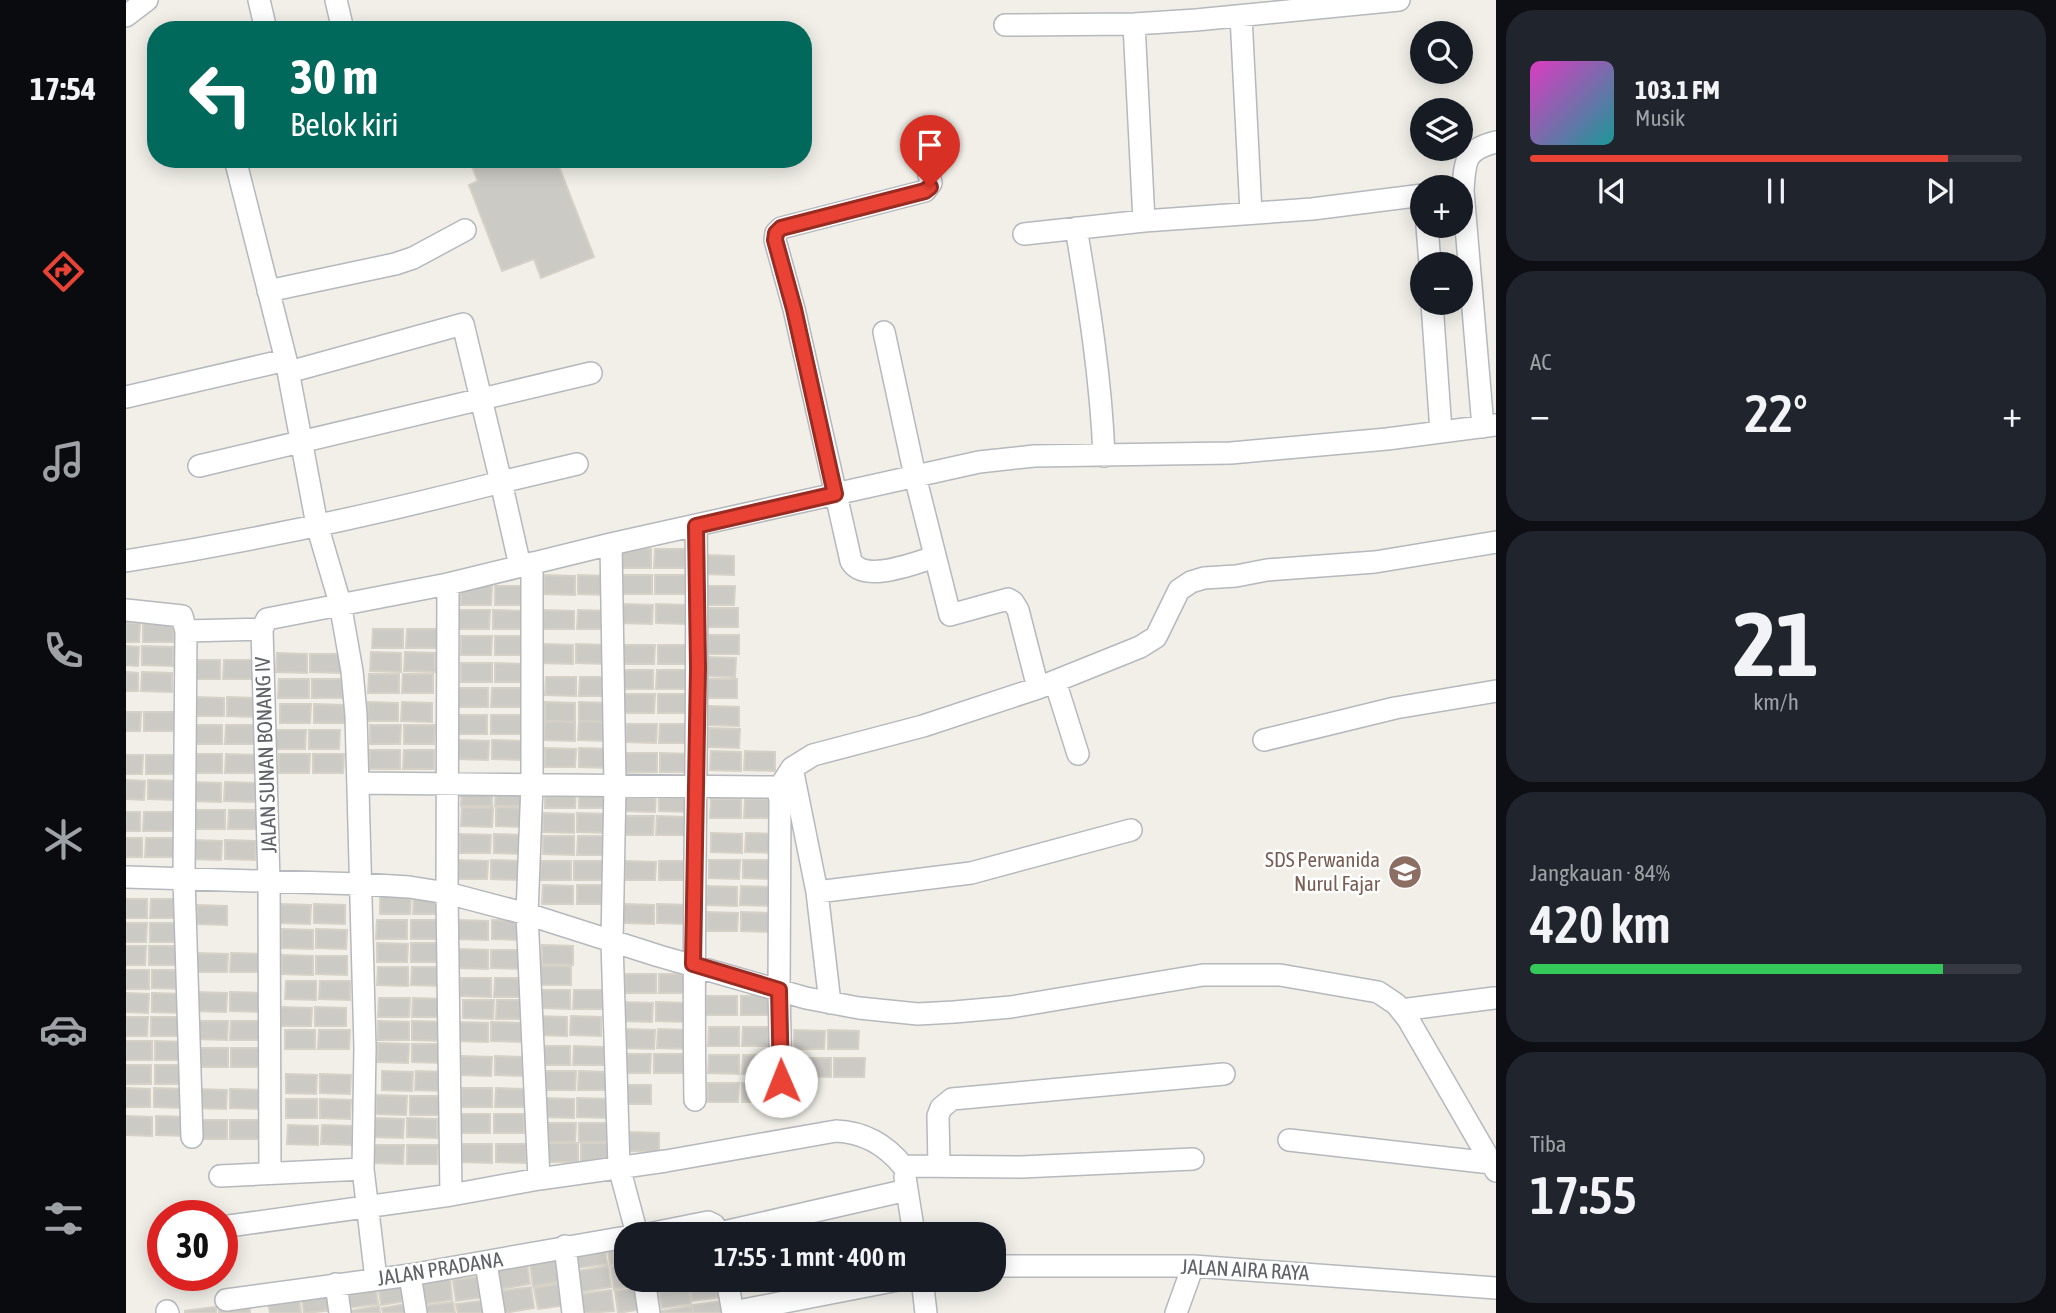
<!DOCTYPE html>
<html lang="id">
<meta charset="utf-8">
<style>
:root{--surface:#171b24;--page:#20242c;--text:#f1f3f6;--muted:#9ea1a6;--line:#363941;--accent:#ea4335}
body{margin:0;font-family:"Asap Condensed",sans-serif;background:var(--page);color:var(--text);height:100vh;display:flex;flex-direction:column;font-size:26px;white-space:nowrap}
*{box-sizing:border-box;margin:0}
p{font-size:23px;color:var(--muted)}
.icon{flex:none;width:38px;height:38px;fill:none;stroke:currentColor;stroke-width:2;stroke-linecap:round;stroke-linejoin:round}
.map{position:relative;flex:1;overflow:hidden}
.drawer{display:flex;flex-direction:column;gap:10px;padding:10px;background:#0d0f14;width:560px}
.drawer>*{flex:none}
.guide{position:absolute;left:21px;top:21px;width:665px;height:147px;border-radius:28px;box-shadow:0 4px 18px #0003;background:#00695c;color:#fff;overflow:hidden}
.tools{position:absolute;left:1284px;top:21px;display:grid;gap:14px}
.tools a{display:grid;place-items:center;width:63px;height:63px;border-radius:50%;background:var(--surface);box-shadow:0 4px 18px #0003;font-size:35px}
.speed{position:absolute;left:21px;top:1200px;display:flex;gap:14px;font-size:35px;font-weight:700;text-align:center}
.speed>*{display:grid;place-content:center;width:91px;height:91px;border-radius:50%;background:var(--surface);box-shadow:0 4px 18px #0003;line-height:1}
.speed .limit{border:10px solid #d22;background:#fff;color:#111}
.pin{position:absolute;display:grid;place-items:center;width:60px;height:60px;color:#fff;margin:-72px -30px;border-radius:50% 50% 50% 0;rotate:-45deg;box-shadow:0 0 7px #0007}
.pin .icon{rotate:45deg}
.me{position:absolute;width:77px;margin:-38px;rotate:359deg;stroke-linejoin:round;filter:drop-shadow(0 0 5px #0008)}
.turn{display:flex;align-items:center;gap:24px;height:147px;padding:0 28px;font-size:32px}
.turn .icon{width:91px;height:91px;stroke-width:2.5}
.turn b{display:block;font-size:49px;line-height:60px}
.big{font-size:52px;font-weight:600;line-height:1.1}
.drawer .card{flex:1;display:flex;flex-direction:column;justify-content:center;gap:10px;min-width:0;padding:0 24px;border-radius:28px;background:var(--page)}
.drawer .dial{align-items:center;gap:0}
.dial b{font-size:91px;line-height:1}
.song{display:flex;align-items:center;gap:21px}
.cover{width:84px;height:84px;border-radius:10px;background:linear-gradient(135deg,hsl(310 70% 55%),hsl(180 70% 35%))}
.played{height:7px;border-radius:4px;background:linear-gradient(90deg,var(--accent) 85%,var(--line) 85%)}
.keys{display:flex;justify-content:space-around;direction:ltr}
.heat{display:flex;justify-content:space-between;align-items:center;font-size:38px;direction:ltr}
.charge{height:10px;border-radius:5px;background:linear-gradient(90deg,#34c759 84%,var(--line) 0)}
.trip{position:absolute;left:488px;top:1222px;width:392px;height:70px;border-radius:28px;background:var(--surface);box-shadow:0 4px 18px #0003;font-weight:600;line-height:70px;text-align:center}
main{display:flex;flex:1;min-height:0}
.menu{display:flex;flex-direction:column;width:126px;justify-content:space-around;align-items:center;background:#090b0e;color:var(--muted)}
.menu .icon{width:49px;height:49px}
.menu .selected{color:var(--accent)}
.menu b{font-size:32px;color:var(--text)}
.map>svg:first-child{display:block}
</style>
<main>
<nav class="menu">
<b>17:54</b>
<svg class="icon selected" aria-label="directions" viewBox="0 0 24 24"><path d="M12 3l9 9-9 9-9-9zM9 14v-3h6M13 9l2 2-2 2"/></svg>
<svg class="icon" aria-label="music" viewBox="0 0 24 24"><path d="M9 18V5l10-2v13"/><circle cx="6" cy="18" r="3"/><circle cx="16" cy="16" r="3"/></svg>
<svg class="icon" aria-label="phone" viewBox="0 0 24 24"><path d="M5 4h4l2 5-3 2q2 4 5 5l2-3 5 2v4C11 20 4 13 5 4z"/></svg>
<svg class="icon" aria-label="climate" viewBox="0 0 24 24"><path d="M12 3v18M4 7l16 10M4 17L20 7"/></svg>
<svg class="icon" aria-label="car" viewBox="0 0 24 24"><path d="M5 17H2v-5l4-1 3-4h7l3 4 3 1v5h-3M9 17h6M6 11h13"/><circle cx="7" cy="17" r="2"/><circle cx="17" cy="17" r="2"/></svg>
<svg class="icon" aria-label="filters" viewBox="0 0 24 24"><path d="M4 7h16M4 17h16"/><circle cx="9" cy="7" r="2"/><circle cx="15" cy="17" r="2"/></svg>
</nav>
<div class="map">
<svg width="1370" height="1313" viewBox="0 0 1370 1313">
<rect width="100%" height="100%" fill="#f1efe8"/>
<!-- building -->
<path fill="#cccac5" stroke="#d6d1c6" stroke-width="2" d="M358,159H430L468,257L415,278L408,259L376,271L343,185L352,181L345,164Z
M494,549H525V568H494Z
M529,549H559V568H528Z
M577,555L608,556V575L577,574Z
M418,575L449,576V595L418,594Z
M452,575L483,576V595L452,594Z
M495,575H526V594H495Z
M529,575H560V594H529Z
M335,586H366L365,605H335Z
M369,586H400L399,605H369Z
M578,586H609L608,605H578Z
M496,604L527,605L526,624L496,623Z
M530,604L561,605V624L530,623Z
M582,608H612V627H581Z
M333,610H364L363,629H333Z
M367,610L398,611L397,629H367Z
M418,610L448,611V629H417Z
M452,610L482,611V629H451Z
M0,623H14L13,642H0Z
M17,623H48L47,642H17Z
M247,629H277V648H246Z
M281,629H311V648H280Z
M583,635H613V654H582Z
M335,636H366L365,655H335Z
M369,636H400V655H369Z
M417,644L447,645V664L416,663Z
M450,644L481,645V664L450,663Z
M498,645H529L528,664H498Z
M532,645H563L562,664H532Z
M0,646L13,647L12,666L0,665Z
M16,646L47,647V666L16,665Z
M245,652L275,653V672L244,671Z
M279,652L309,653V672L278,671Z
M151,653L181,654V673L150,672Z
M184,654H215V673L184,672Z
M579,657L610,658L609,677L579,676Z
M63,660H94V679H63Z
M98,660H128V679H97Z
M335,663H366V682H335Z
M369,663L400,664L399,682H369Z
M496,670H527V689H496Z
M531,670H561V689H530Z
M0,672L12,673V691H0Z
M16,672L46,673V692L15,691Z
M243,674H273V693H242Z
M277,674H307V693H276Z
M420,677H450V696L419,695Z
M454,677H484V696H453Z
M153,679H183V698H152Z
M186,679H217V698H186Z
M580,679H611V698H580Z
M332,688H362V707H331Z
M366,688H396V707H365Z
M498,694H529L528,713H498Z
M532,694H563V713H532Z
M68,697L98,698V716H67Z
M101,697L132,698V717L101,716Z
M242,702L272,703V721H241Z
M276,702L306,703V722L275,721Z
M419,702L449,703V722L419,721Z
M453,702L484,703L483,722L453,721Z
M154,704H185L184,723H154Z
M188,704L219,705V723H188Z
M583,706L613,707V726L582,725Z
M0,712H15L14,731H0Z
M18,712H49L48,731H18Z
M331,715H361V734H330Z
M365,715H395V734H365Z
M419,721L449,722V741L418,740Z
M453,721L483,722V741L452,740Z
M500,724H531L530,743L500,742Z
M534,724H565L564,743H533Z
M66,725H96V744H65Z
M100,725H130V744H99Z
M244,725H275L274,744H244Z
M278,725H309L308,744H278Z
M583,728L614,729L613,748L583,747Z
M149,730H180L179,749H149Z
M183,730H214L213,749H183Z
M332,740L363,741L362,760L332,759Z
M366,740L396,741V760L366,759Z
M419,748L450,749L449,767H419Z
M453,748L484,749L483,768L453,767Z
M244,750H274V769H243Z
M278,750H308V769H277Z
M585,751L615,752V771L584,770Z
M619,751L649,752V771L618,770Z
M500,753H531V772H500Z
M534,753L565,754V772H534Z
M66,754H96V773H65Z
M100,754L130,755V773H99Z
M153,754H184L183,773H153Z
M187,754H218L217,773H187Z
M0,755H17L16,774H0Z
M20,755H51V774H20Z
M0,780L19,781L18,800L0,799Z
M22,780L53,781L52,800L22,799Z
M65,782L95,783V802L65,801Z
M99,782L130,783L129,802L98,801Z
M336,787H366V806H335Z
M370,787H400V806H369Z
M419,789H450L449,808H419Z
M453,789H484L483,808H453Z
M499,792L530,793L529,812L499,811Z
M533,792L564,793L563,812L533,811Z
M585,799H615V818H584Z
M619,799H649V818H618Z
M336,807L367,808L366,827L335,826Z
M370,807L401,808L400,827L370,826Z
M69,810H99V829H69Z
M103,810H133V829H102Z
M0,812H14V831H0Z
M18,812H48V831H17Z
M417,813L448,814V833L417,832Z
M451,813L482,814V833L451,832Z
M497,816H528L527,835H496Z
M531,816L561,817V835H530Z
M585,833L616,834V853L585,852Z
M620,833L650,834V853L619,852Z
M334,834L365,835L364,853H334Z
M368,834L399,835L398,854L368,853Z
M417,836H448V855L417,854Z
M452,836H482V855H451Z
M0,838H16V857H0Z
M20,838H50V857H19Z
M65,840L96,841L95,860L65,859Z
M99,840L130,841L129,860L99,859Z
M331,860L362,861L361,879H331Z
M365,860L396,861L395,880L365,879Z
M583,860H614L613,879L583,878Z
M617,860H647V879L617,878Z
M415,861H445V880H414Z
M448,861H479V880H448Z
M499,861L530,862L529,880H499Z
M533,861H564V880H533Z
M417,885L447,886V904H416Z
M451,885H481V904H451Z
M581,886L611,887V906L580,905Z
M615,886L645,887V906L614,905Z
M254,895H285L284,914H254Z
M288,895L318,896V914H287Z
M0,899H21V918H0Z
M25,899H55V918H24Z
M154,904L185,905L184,924L154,923Z
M188,904L219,905V924L188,923Z
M497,904L528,905V924L497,923Z
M531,904L562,905L561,924L531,923Z
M71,905L101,906V925L70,924Z
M581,912L612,913L611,931H581Z
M615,912L646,913L645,932L615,931Z
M251,920H281V939H250Z
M285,920H316L315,939H285Z
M332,920L362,921V940L331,939Z
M366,920L397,921L396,940L366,939Z
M0,923H21L20,942H0Z
M24,923H55L54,942H24Z
M156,929L187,930V949L156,948Z
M190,929L221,930L220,949L190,948Z
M251,943L282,944L281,962H251Z
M285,943H316L315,962H285Z
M416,945L447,946V965L416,964Z
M0,946H20L19,965H0Z
M23,946H54L53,965H23Z
M332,949L362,950V969L331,968Z
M365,950H396V969L365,968Z
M71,953L102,954L101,972H71Z
M105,953L135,954V972H104Z
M156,955L187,956V975L156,974Z
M190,956H221V975L190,974Z
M415,966H445V985H414Z
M252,967H282V986L251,985Z
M286,967H316V986L285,985Z
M0,970H23V989H0Z
M26,970H57V989L26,988Z
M499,974H530V993H499Z
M533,974H564L563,993H533Z
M335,978H365V997L334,996Z
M369,978H399V997H368Z
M160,981H190V1000L159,999Z
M194,981H224V1000L193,999Z
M414,990H444V1009L413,1008Z
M448,990H478V1009H447Z
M70,992L101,993L100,1012L70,1011Z
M104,992L135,993L134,1012L104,1011Z
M0,993L23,994L22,1013L0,1012Z
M26,993L57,994L56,1013L26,1012Z
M581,996H611V1015H580Z
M615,996H645V1015H615Z
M253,998H284L283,1017H252Z
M287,998L317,999V1017H286Z
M337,1000H368L367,1019L337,1018Z
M371,1000H401V1019H370Z
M496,1002L527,1003L526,1022L496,1021Z
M530,1002L561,1003L560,1022L530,1021Z
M155,1007L186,1008L185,1026H155Z
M189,1007L220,1008V1026H189Z
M410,1016L441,1017V1036L410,1035Z
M445,1016L475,1017V1036L444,1035Z
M0,1017H22L21,1036H0Z
M25,1017H55V1036H25Z
M71,1021H102L101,1040L71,1039Z
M105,1021H135V1040H104Z
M252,1021L283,1022V1040H252Z
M286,1021L317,1022V1041L286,1040Z
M331,1022L362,1023V1042L331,1041Z
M365,1022L396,1023V1042L365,1041Z
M583,1027H613V1046H582Z
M617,1027H647V1046H616Z
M498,1029L529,1030L528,1049L498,1048Z
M532,1029L562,1030V1049L531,1048Z
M159,1030H189V1049H159Z
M193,1030H224L223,1049H192Z
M668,1030L699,1031L698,1049H668Z
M702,1030L733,1031L732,1049H702Z
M0,1041H26V1060H0Z
M29,1041L60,1042V1060H29Z
M252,1043L283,1044L282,1063L251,1062Z
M286,1044H316V1063L286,1062Z
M413,1046H444V1065H413Z
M448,1046L478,1047V1065H447Z
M72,1048H102V1067H71Z
M105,1048H136V1067H105Z
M494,1054H525L524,1073H494Z
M528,1054H559L558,1073H528Z
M583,1055H613V1074L582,1073Z
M617,1055H647V1074H616Z
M335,1056L366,1057L365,1076L335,1075Z
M369,1056L400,1057L399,1076L369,1075Z
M674,1058H705V1077L674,1076Z
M708,1058H739L738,1077H708Z
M0,1065H25V1084H0Z
M29,1065H60L59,1084H29Z
M256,1071L287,1072L286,1091L256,1090Z
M290,1071L321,1072L320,1091L289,1090Z
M419,1071H450L449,1090H418Z
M453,1071L483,1072V1090H452Z
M160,1074L191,1075L190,1094L160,1093Z
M194,1074L225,1075L224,1094L194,1093Z
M582,1083H613L612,1102H582Z
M616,1083L647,1084L646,1102H616Z
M495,1085H525V1104H495Z
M0,1088L24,1089V1107H0Z
M28,1088L58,1089V1108L28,1107Z
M336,1088H366V1107H335Z
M370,1088L400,1089V1107H369Z
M70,1089L101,1090L100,1109L70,1108Z
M104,1089L135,1090L134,1109L104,1108Z
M250,1095L281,1096L280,1115L250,1114Z
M284,1096H315L314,1115H284Z
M418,1098L448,1099V1118L417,1117Z
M451,1098L482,1099V1118L451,1117Z
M160,1099H191V1118H160Z
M194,1099L225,1100L224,1119L194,1118Z
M334,1114H364V1133H333Z
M368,1114H398V1133H368Z
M0,1116L26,1117V1136L0,1135Z
M30,1116L61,1117L60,1136L30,1135Z
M247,1118L278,1119L277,1138L247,1137Z
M281,1118L311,1119V1138L281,1137Z
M70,1120H101V1139H70Z
M104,1120H135V1139H104Z
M419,1123H450L449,1142H419Z
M453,1123H484L483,1142H453Z
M162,1125L192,1126V1145L161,1144Z
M196,1125L226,1126V1145L195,1144Z
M502,1132L533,1133V1152L502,1151Z
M421,1143H452V1162H421Z
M455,1143H486L485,1162H455Z
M336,1144H366V1163L335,1162Z
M370,1144H400V1163L370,1162Z
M247,1145H278L277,1164L247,1163Z
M281,1145H312L311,1164H281Z
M500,1241V1263L484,1265L481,1243Z
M478,1242L481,1264L451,1268L447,1247Z
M435,1260L438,1281L407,1286L404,1264Z
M401,1263L404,1284L374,1289L371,1267Z
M500,1265V1279H518L519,1284L488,1289L485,1267Z
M482,1266L485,1287L454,1292L451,1271Z
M357,1276L360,1297L330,1301L327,1280Z
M324,1278L326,1300L296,1304L293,1282Z
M283,1279L286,1300L255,1305L252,1284Z
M531,1279H562L563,1286L533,1290Z
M594,1279L597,1297L566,1301L563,1280Z
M249,1282L252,1304L221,1308L218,1287Z
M439,1283L442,1305L412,1309L408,1288Z
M405,1287L408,1308L378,1313L375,1291Z
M519,1287L522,1308L492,1313L489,1291Z
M563,1288L565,1304L536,1308L533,1292Z
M205,1289L209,1310L178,1313L175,1293Z
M485,1290L488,1311L458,1313L455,1294Z
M172,1292L175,1313H144L141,1296Z
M361,1300L363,1313H332L330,1304Z
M123,1301L124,1313H93L92,1305Z
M596,1301L598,1313H567L566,1305Z
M327,1302L329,1313H298L297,1306Z
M286,1303L288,1313H257L256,1308Z
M253,1306L254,1313H223V1311Z
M566,1306L567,1313H535V1311Z
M90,1307V1313H59V1311Z"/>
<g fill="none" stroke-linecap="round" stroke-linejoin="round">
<!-- minor casing -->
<g stroke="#b5b8bc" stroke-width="24">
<path id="minor" d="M133,0L140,30
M210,0L217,30
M0,16L21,0
M1115,16L1125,213
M1008,24L1018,221
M879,25L1008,24L1070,20L1273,0
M109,159L160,360L191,525L214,603L226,671L230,715L239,1048L237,1169L250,1279
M801,166L805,183L799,191L655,228L650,233L649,240L668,309L725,561C738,584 788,563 809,557
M1301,226L1304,264
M950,228C963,304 975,379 978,456
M898,234L1018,221L1186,209L1297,195
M142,291L269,264L287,258L339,230
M1306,303L1315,432
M758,332L789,476L824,615L882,599L887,602L892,610L912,688
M163,372L337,324L375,482L451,464
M0,397L160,360
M1357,427L1337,191C1339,161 1338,150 1370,142
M73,466L465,373
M485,544L489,785L486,942L493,1167L511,1234
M0,561C126,541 252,514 375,482L394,566
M406,563V784L401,914L413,1179
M322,584L321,893L325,1195
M0,610L56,616L60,631L58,878L66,1137
M136,629L143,882L144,1173
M60,631L136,629L141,619L322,584L485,544L853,462L908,456L1105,453L1261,439L1370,425
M929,681L952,754
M1138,740L1269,708L1370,691
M666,768L691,892
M232,783L646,787L652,790
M652,790L666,768L687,755L797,726L912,688L1014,647L1030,637L1053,590L1065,582L1078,578L1110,576L1141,570L1249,562L1370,542
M652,790L654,800L653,990L655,1081
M0,877L234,884L283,887L321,893L401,914L533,956L680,998L733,1008L792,1014L828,1012L885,1007L1077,975H1154L1252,992L1270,1004L1282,1019L1370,1171
M704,1003L691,892L845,873L1005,830
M1275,1010L1368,998
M569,1100C566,908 573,717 570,526
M1163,1140L1365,1163
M813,1166L812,1116L815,1108L826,1099L1098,1074
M94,1176L237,1169
M779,1177L788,1234
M103,1226L325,1195L413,1179L540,1161L710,1131C737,1132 760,1145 777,1166L896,1167L1067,1159
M522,1234L582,1222L588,1225L593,1233L781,1190
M439,1246L447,1313
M360,1263L368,1313
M868,1266H1067L1370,1288
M284,1275L290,1313
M518,1279L523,1313
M601,1279L607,1313
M796,1279L800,1313
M210,1284L214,1313
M100,1300L284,1275L500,1237
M41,1311L42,1313
M607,1312L777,1279
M1050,1313L1067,1266"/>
</g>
<!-- minor -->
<use href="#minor" stroke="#fff" stroke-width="21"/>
</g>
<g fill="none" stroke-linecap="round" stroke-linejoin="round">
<!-- route casing -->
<g stroke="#982c22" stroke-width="18">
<path id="route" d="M655,1081L653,990L567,964L572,668L570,526L709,494L668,309L649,240L650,233L655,228L799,191L804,187"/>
</g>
<!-- route -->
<use href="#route" stroke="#ea4335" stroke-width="12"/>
</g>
<!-- icons -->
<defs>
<g id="school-disc" transform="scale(1.75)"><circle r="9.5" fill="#8d6e63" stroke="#fff"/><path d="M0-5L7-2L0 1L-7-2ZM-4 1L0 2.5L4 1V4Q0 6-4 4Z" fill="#fff"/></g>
</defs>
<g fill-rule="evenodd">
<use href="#school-disc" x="1279" y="872"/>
</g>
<g text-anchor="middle" stroke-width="5" stroke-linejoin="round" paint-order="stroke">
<!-- street labels -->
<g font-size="21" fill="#5f6368" stroke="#fff">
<text transform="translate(140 755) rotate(-92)" y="7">JALAN SUNAN BONANG IV</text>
<text transform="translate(314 1269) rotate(-9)" y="7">JALAN PRADANA</text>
<text transform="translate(1119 1270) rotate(3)" y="7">JALAN AIRA RAYA</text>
</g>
<!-- education labels -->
<g font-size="21" fill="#785e54" stroke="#fff" text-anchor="end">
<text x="1254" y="867">SDS Perwanida<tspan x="1254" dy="24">Nurul Fajar</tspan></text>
</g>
</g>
</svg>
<div class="tools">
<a><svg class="icon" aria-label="search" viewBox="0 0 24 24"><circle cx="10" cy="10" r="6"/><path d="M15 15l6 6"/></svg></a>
<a><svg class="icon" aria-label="layers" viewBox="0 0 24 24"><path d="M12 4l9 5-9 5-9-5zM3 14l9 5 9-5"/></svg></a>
<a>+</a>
<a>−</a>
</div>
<div class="speed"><div class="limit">30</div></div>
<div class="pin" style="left:804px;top:187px;background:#d93025"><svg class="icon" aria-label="arrive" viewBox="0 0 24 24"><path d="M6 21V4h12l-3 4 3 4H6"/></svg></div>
<svg class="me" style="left:655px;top:1081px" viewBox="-20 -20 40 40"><circle r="19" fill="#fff"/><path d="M0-13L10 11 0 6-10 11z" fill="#ea4335"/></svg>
<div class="trip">17:55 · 1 mnt · 400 m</div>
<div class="guide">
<div class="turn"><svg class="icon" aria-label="left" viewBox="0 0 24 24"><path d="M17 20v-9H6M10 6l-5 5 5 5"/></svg><div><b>30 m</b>Belok kiri</div></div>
</div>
</div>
<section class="drawer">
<div class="card">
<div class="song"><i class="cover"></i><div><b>103.1 FM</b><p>Musik</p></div></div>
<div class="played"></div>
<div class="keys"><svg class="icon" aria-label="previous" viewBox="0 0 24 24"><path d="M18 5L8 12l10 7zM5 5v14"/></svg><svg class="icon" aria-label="pause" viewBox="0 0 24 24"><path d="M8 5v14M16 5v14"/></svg><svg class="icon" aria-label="next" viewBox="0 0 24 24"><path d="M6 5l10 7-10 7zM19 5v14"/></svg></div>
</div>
<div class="card"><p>AC</p>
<div class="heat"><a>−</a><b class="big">22°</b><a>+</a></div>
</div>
<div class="card dial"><b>21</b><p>km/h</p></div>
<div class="card"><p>Jangkauan · 84%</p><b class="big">420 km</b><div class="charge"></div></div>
<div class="card"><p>Tiba</p><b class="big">17:55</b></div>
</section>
</main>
